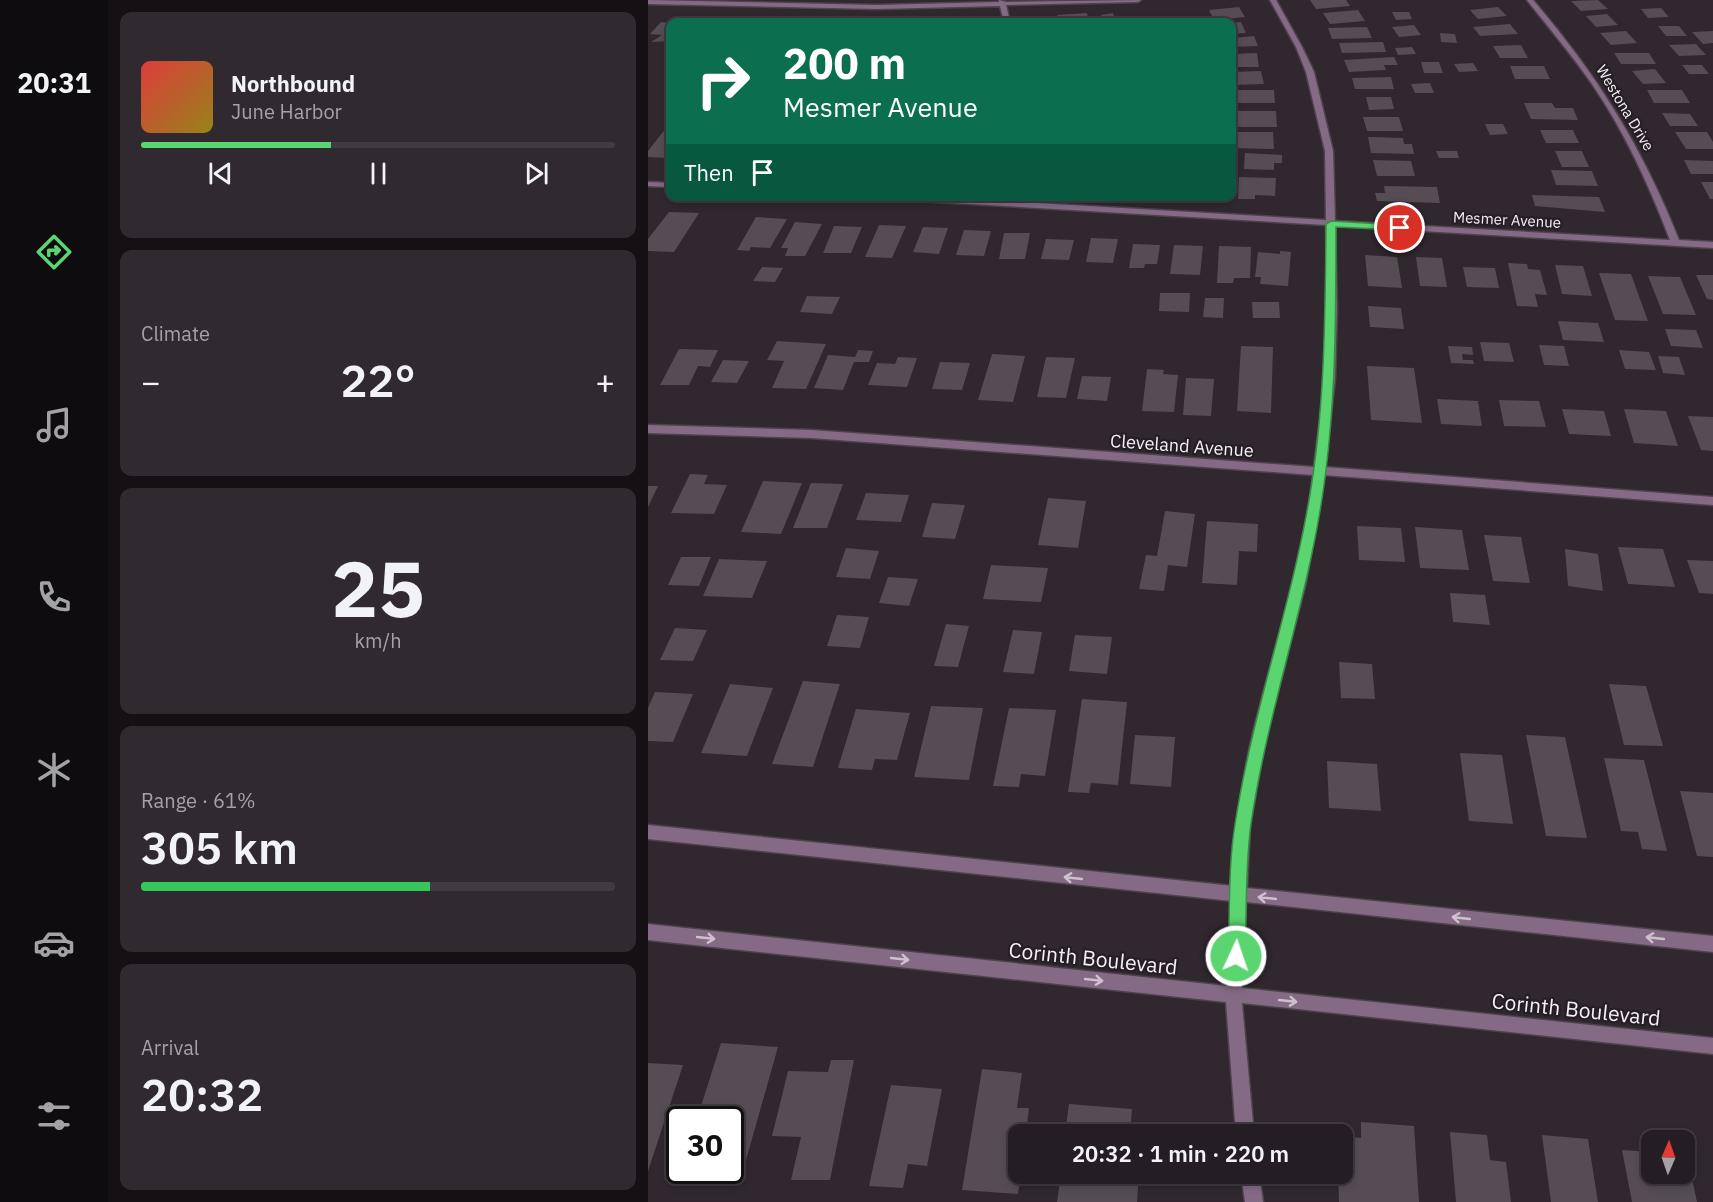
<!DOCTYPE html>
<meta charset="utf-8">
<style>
:root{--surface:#241d23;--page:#302a30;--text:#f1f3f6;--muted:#a3a2a6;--line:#413b41;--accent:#5ad56f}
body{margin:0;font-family:"IBM Plex Sans",sans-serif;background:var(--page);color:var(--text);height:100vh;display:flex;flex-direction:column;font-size:22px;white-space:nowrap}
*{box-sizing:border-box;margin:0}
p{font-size:20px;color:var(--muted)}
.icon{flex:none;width:33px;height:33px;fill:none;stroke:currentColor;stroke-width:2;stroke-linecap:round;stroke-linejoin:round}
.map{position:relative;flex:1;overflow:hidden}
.details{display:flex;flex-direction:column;gap:12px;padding:12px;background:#141013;width:540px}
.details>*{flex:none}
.top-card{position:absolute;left:18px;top:18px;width:570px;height:183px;border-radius:12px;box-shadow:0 3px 9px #0003,0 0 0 2px var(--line);background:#0b6e4f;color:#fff;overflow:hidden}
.needle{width:39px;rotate:2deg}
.buttons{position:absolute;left:993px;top:1130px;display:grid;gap:12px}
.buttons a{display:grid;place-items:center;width:54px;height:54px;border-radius:12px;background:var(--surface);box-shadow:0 3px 9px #0003,0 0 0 2px var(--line);font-size:30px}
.speed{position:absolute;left:18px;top:1106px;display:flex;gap:12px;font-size:30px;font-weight:700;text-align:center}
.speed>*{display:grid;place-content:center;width:78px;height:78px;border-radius:50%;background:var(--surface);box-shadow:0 3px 9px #0003,0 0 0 2px var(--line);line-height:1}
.speed .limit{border:3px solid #111;border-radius:9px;background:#fff;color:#111}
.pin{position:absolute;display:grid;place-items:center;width:51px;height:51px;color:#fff;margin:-26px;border:3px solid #fff;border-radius:50%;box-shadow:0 2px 6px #0007}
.me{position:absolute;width:66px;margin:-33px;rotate:3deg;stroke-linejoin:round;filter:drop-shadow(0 0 4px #0008)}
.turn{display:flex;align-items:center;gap:21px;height:126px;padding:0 18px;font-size:27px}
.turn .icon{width:78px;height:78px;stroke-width:2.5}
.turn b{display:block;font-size:42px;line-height:51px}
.then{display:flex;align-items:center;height:57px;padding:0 18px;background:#0003;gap:12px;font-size:22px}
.big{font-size:45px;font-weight:600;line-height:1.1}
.details .card{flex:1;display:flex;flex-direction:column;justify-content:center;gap:9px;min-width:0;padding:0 21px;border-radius:12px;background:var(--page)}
.details .dial{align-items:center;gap:0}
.dial b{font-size:78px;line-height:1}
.song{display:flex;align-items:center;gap:18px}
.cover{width:72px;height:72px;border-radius:9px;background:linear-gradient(135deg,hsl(0 70% 55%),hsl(50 70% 35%))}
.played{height:6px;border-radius:3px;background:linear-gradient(90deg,var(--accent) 40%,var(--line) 40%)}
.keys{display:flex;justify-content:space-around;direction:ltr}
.heat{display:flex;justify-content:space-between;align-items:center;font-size:33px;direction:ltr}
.charge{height:9px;border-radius:4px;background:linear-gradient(90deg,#34c759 61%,var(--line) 0)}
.trip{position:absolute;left:360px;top:1124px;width:345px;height:60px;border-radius:12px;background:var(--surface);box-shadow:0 3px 9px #0003,0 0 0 2px var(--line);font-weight:600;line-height:60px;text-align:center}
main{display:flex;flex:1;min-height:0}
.menu{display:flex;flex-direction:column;width:108px;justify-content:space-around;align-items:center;background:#0e0c0e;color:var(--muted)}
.menu .icon{width:42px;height:42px}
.menu .active{color:var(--accent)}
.menu b{font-size:27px;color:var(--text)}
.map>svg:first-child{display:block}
</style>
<main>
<nav class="menu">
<b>20:31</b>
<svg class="icon active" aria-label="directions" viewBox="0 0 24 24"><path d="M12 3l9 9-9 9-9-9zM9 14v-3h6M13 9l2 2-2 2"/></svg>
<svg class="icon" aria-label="music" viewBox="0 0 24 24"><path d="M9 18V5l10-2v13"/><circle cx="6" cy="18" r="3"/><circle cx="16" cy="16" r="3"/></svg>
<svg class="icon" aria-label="phone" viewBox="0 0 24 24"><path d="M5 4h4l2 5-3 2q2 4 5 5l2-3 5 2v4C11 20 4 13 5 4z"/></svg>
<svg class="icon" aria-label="climate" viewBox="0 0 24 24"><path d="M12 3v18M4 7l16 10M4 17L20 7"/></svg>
<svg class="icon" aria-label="car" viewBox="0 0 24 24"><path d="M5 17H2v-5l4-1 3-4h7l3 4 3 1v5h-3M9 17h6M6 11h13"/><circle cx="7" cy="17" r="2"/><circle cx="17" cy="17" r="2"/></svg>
<svg class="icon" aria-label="filters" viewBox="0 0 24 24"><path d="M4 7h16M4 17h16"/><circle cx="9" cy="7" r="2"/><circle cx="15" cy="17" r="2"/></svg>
</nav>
<section class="details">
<div class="card">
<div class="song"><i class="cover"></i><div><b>Northbound</b><p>June Harbor</p></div></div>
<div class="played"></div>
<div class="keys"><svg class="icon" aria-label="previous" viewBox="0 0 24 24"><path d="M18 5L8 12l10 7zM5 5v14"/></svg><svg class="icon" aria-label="pause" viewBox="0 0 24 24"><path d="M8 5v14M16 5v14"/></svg><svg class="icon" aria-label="next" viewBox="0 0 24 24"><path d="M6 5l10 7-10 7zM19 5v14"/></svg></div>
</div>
<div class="card"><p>Climate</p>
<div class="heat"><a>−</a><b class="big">22°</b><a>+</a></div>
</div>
<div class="card dial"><b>25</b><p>km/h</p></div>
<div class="card"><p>Range · 61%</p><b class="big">305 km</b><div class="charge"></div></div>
<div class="card"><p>Arrival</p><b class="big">20:32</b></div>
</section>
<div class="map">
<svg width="1065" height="1202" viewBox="0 0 1065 1202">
<rect width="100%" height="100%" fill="#30272f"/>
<!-- building -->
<path fill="#554c54" d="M662,0H698L702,6L668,9Z
M950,0L960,9L933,11L923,1Z
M591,7L597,17L566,20L561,10Z
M850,7L859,16L830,19L822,10Z
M1013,8L1021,17L1000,18L993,9Z
M710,10L717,21L682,24L675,13Z
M744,12H761L764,19L748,20Z
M439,13L441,22H410L409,15Z
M465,13L468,21L457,22L453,15Z
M959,14L970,25L948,27L938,16Z
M50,16L72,17L67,22H44Z
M13,22L22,23V41L3,42L14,35L2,34Z
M593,22L598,33L584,34V23Z
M862,24L870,34L832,36L825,27Z
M766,25L773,35L751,37L744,27Z
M1010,26H1031L1039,36H1018Z
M719,27L724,38L684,39L680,28Z
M978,31L989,43L963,45L952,33Z
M1065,31V43L1055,44L1044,32Z
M792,33L807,34L809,43L793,42Z
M606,36L610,46L584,47V38Z
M735,42L738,52L694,53L691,43Z
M1048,44L1058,55L1031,56L1021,45Z
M873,45L880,58H852L845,46Z
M764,47L768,54L750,55L747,48Z
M609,53L611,67H584V54Z
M966,53H1001L1008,64H973Z
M746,57L750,65H736L738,70L701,72L696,60Z
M773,62H791L795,73H776Z
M825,63L830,71L811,72L806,64Z
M1034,65H1054L1061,74H1041Z
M862,66H896L902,79H867Z
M1007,69L1018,83L995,84L984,71Z
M613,71L616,84L584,85V72Z
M743,77L746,89H707L704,78Z
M782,83L786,93H767L763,84Z
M590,90H626L627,103H585V96H590Z
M999,90H1034L1042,103H1006Z
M718,97H743L746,109L721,110Z
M876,103H904L907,108H925L930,120L883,119Z
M584,111H628L629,127H584Z
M1014,113L1042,114L1050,126H1022Z
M715,117H751L755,131H719Z
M837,124H855L860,134L842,135Z
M18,128H22V154L20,158L0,157V151Z
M892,130H925L931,143H898Z
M584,132H625L626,149L584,148Z
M1027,132H1059L1065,142V149H1038Z
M720,137L755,138L756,144H764L766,154L723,153Z
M788,151H809L811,158H791Z
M907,151H934L941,167H914Z
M597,153L634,155V163H626V170L596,169Z
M725,160L763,161L767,176H729Z
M1036,160L1065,161V174H1043Z
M903,170L944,171L950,186L908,185Z
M591,177L628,178L627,196L607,195V199H590Z
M1053,182H1065V199H1062Z
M736,186L789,187L792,203L729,201L727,193H737Z
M884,195L951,197L957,212L887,206Z
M21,212L51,213L26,252L0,251V239Z
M108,217L139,219L122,248L103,247L101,251L89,250Z
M147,222L174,224L157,256H137L140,248H133Z
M231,225L258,226L244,258L217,257Z
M186,226L214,227L203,253H175Z
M275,227L300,228L291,254L265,252Z
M316,230L343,231L336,256L308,255Z
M356,233H382L377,259H351Z
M443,238L470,239L465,263L438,262Z
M398,239L426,240L421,260L393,259Z
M485,244L512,245L509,264H497L496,268H481Z
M526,245L555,246L552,275L522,274Z
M571,246L603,247L602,278H586L585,283H569Z
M632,251L643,252L640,286L612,284L613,277H607L610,252L632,254Z
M717,255L749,257L754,288L720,286Z
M768,257L794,258L799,287L772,286Z
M860,263L879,264L880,269L892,270L899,295L887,294L890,307L869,306Z
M907,265L935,266L944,296L914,294Z
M114,267L135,268L127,282L105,281Z
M815,267L847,268L851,288L819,287Z
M951,273L983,274L1000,321L967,320Z
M1048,275H1065V300L1059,299Z
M1000,276L1032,277L1048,315L1015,314Z
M512,293H542L541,312L511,311Z
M159,296L192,297L184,314L152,312Z
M557,298H576L575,318L555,317Z
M604,302H631L632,318H605Z
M720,306L753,308L756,329L722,327Z
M910,321L950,323L956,342L915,340Z
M1017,329L1048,330L1055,348L1023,346Z
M129,341L178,344L158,389L124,388L136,361L119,360Z
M832,342L861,343L866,362L836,361Z
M891,345L916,346L921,366L896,365Z
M593,346L625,347L623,413L589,411Z
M800,346L824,347L825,355L814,354L815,360H825L826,364L803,363Z
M31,349L70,350L62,367L50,366L41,385H12Z
M210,350L225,351L221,362H206L195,390L166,388L180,355L207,357Z
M971,350L1001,352L1008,370L977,369Z
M344,354L377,356L365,402L330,400Z
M1010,356L1031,357L1037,375L1015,373Z
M250,357L269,358L259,387L220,385L229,363L247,364Z
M398,357L427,358L418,398L389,397Z
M75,360L101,361L89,383L63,382Z
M292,362L322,363L314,390L284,389Z
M719,366L766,368L774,423L723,420Z
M499,369L516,370L515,374L530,375L526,412L494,411Z
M434,376L463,377L459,401L429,399Z
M538,378L566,379L563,416L535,415Z
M789,399L830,401L834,426L793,424Z
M851,400L891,401L898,427L856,426Z
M914,409L956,411L963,436L921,434Z
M976,409L1018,411L1030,446L986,443Z
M1040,416L1065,417V451L1053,450Z
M42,474L60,475L56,484L79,485L66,514L23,513Z
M115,481L154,483L133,534L93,532Z
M163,483L195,484L179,528H145Z
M0,486H10L0,507Z
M218,493L261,495L253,522L208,520Z
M400,498L438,501L430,548L390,545Z
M284,503L317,505L307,539L274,537Z
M517,511L547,514L539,567L520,565L516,591L491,589L498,555L509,556Z
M559,521L610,524L609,552L591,551L589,585L554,583Z
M709,526L753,528L757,562L711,560Z
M767,527L814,530L821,570L772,568Z
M836,535L873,537L882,583L845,581Z
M970,547L1015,549L1027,587L980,584Z
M198,548L231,551L222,579L188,577Z
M917,549L950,554L955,591L920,586Z
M33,557H63L51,586L20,585Z
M71,559L119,561L104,598L55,596Z
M1039,560L1065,561V594L1051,593Z
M343,565L400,568L393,602L335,599Z
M240,577L270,579L261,606L231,603Z
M802,593L837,595L842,625L805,622Z
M189,615L221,617L212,648L179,646Z
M298,624L321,626L310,667L286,666Z
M27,628L59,630L45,661L12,660Z
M365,630L394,632L386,674L355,672Z
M427,635L464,637L459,674L421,671Z
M691,662L724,664L727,699L693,698Z
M155,681L192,684L165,767L124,764Z
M82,684L125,688L99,756L53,753Z
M961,684L998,686L1015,746L976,745Z
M7,692L45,694L25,742L0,741V708Z
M434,699L479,702L470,785L443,783L441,793L420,792Z
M283,706L335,708L321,780L266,777Z
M361,708L408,710L397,776L373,774L371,787L345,786Z
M208,709L262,713L249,760L227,759L224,770L190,768Z
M487,735L527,737L523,787L482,784Z
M878,735L917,737L939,838L898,836Z
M812,753L854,755L865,824L821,821Z
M956,758L996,760L1019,851L994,849L990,832L973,831Z
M679,761L729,764L733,811L681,808Z
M1032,791L1065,793V857L1049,856Z
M73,1043L130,1047L96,1167L82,1166V1119H49Z
M183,1060H206L182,1180H143L153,1137L124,1136L140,1071L180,1072Z
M0,1063L35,1065L0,1171Z
M334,1069L374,1073L369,1108H381L378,1134H370L373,1173L370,1194L314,1190Z
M243,1085L294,1089L279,1166L260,1164L255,1188L221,1186Z
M421,1104L484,1109L482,1134H417Z
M713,1122L766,1126L771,1202H691L690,1173H694V1136L713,1138Z
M802,1132L839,1135L842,1160L858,1162L863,1202H808Z
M894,1135L940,1139L950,1202H903Z
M974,1150L1004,1152V1173H1036V1155H1039L1049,1202H984Z
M413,1173H491L489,1202H409Z"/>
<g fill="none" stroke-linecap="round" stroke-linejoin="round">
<!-- minor casing -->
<g stroke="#4c434b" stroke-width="3">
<path id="minor" d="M0,0L229,5L351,2V0L358,2L493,0L490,2L358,5L362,22H356L352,6L229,9L0,4Z
M622,0H628L654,47L666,72L685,151L687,221L1022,240C1001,185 977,132 944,84C924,55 901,28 879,0H885C950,76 994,147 1031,240L1065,242V248L687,226L689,309L687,379L677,467L1065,497V505L676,475L658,582L616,746L602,826L599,888L1065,936V952L598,902L594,988L1065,1038V1054L594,1003L606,1134H588L578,1002L0,940V924L579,986L584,901L0,839V825L585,886C587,839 592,792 602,746C623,655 654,568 665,475L163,438L0,433V425L163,430L666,467L677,379L679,309L678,225L220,198L216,196H271L678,220L677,151L658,72L648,47Z
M0,182L22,183V187L0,186Z
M593,1173H611L615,1202H597Z"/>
</g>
<!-- minor -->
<use href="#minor" fill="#856a85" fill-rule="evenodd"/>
</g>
<!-- one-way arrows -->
<defs><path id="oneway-shaft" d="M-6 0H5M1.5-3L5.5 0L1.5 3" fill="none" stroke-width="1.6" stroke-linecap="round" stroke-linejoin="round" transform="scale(1.5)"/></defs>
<g stroke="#cec1ce">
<use href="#oneway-shaft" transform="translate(425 878) rotate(-174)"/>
<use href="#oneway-shaft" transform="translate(619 898) rotate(-174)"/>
<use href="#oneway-shaft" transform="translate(813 918) rotate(-174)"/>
<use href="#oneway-shaft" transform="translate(58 938) rotate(6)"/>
<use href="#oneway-shaft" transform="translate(1007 938) rotate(-174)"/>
<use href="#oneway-shaft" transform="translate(252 959) rotate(6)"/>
<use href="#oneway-shaft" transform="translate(446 980) rotate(6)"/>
<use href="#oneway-shaft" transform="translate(640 1001) rotate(6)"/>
</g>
<!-- route -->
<path fill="#5ad56f" stroke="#3a8a48" stroke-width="1.5" d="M683,221L752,225L757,228L752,230L688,227C688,319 688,409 674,499C657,609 619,714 603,824C597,867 599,912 597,956L594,962L588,964L582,962L580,956C582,912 580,867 587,824C604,714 642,610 661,500C677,409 677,317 678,224Z"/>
<g text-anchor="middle" stroke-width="4.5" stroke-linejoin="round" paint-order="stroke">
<!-- far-street labels -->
<g font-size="15" fill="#f5f0f5" stroke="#261e25">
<text transform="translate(977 108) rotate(59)" y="5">Westona Drive</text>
<text transform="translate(859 220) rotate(3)" y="5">Mesmer Avenue</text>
</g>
<!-- street labels -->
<g font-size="18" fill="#f5f0f5" stroke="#261e25">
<text transform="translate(534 446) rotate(4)" y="6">Cleveland Avenue</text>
</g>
<!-- near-street labels -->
<g font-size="21" fill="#f5f0f5" stroke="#261e25">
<text transform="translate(445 959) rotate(6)" y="7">Corinth Boulevard</text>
<text transform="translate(928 1010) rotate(6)" y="7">Corinth Boulevard</text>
</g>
</g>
</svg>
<div class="buttons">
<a><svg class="needle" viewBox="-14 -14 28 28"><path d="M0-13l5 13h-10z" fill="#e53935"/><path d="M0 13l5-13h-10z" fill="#a3a2a6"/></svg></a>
</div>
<div class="speed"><div class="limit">30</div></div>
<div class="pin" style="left:752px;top:228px;background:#d93025"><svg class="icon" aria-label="arrive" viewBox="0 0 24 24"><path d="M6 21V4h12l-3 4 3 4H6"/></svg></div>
<svg class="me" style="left:588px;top:956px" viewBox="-20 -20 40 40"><circle r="17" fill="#5ad56f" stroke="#fff" stroke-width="3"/><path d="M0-11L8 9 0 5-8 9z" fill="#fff"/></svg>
<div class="trip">20:32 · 1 min · 220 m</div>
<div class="top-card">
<div class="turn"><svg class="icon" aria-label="right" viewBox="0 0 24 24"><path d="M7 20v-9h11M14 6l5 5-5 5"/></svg><div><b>200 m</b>Mesmer Avenue</div></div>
<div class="then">Then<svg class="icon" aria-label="arrive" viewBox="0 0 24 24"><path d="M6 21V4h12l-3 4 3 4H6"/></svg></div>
</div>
</div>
</main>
